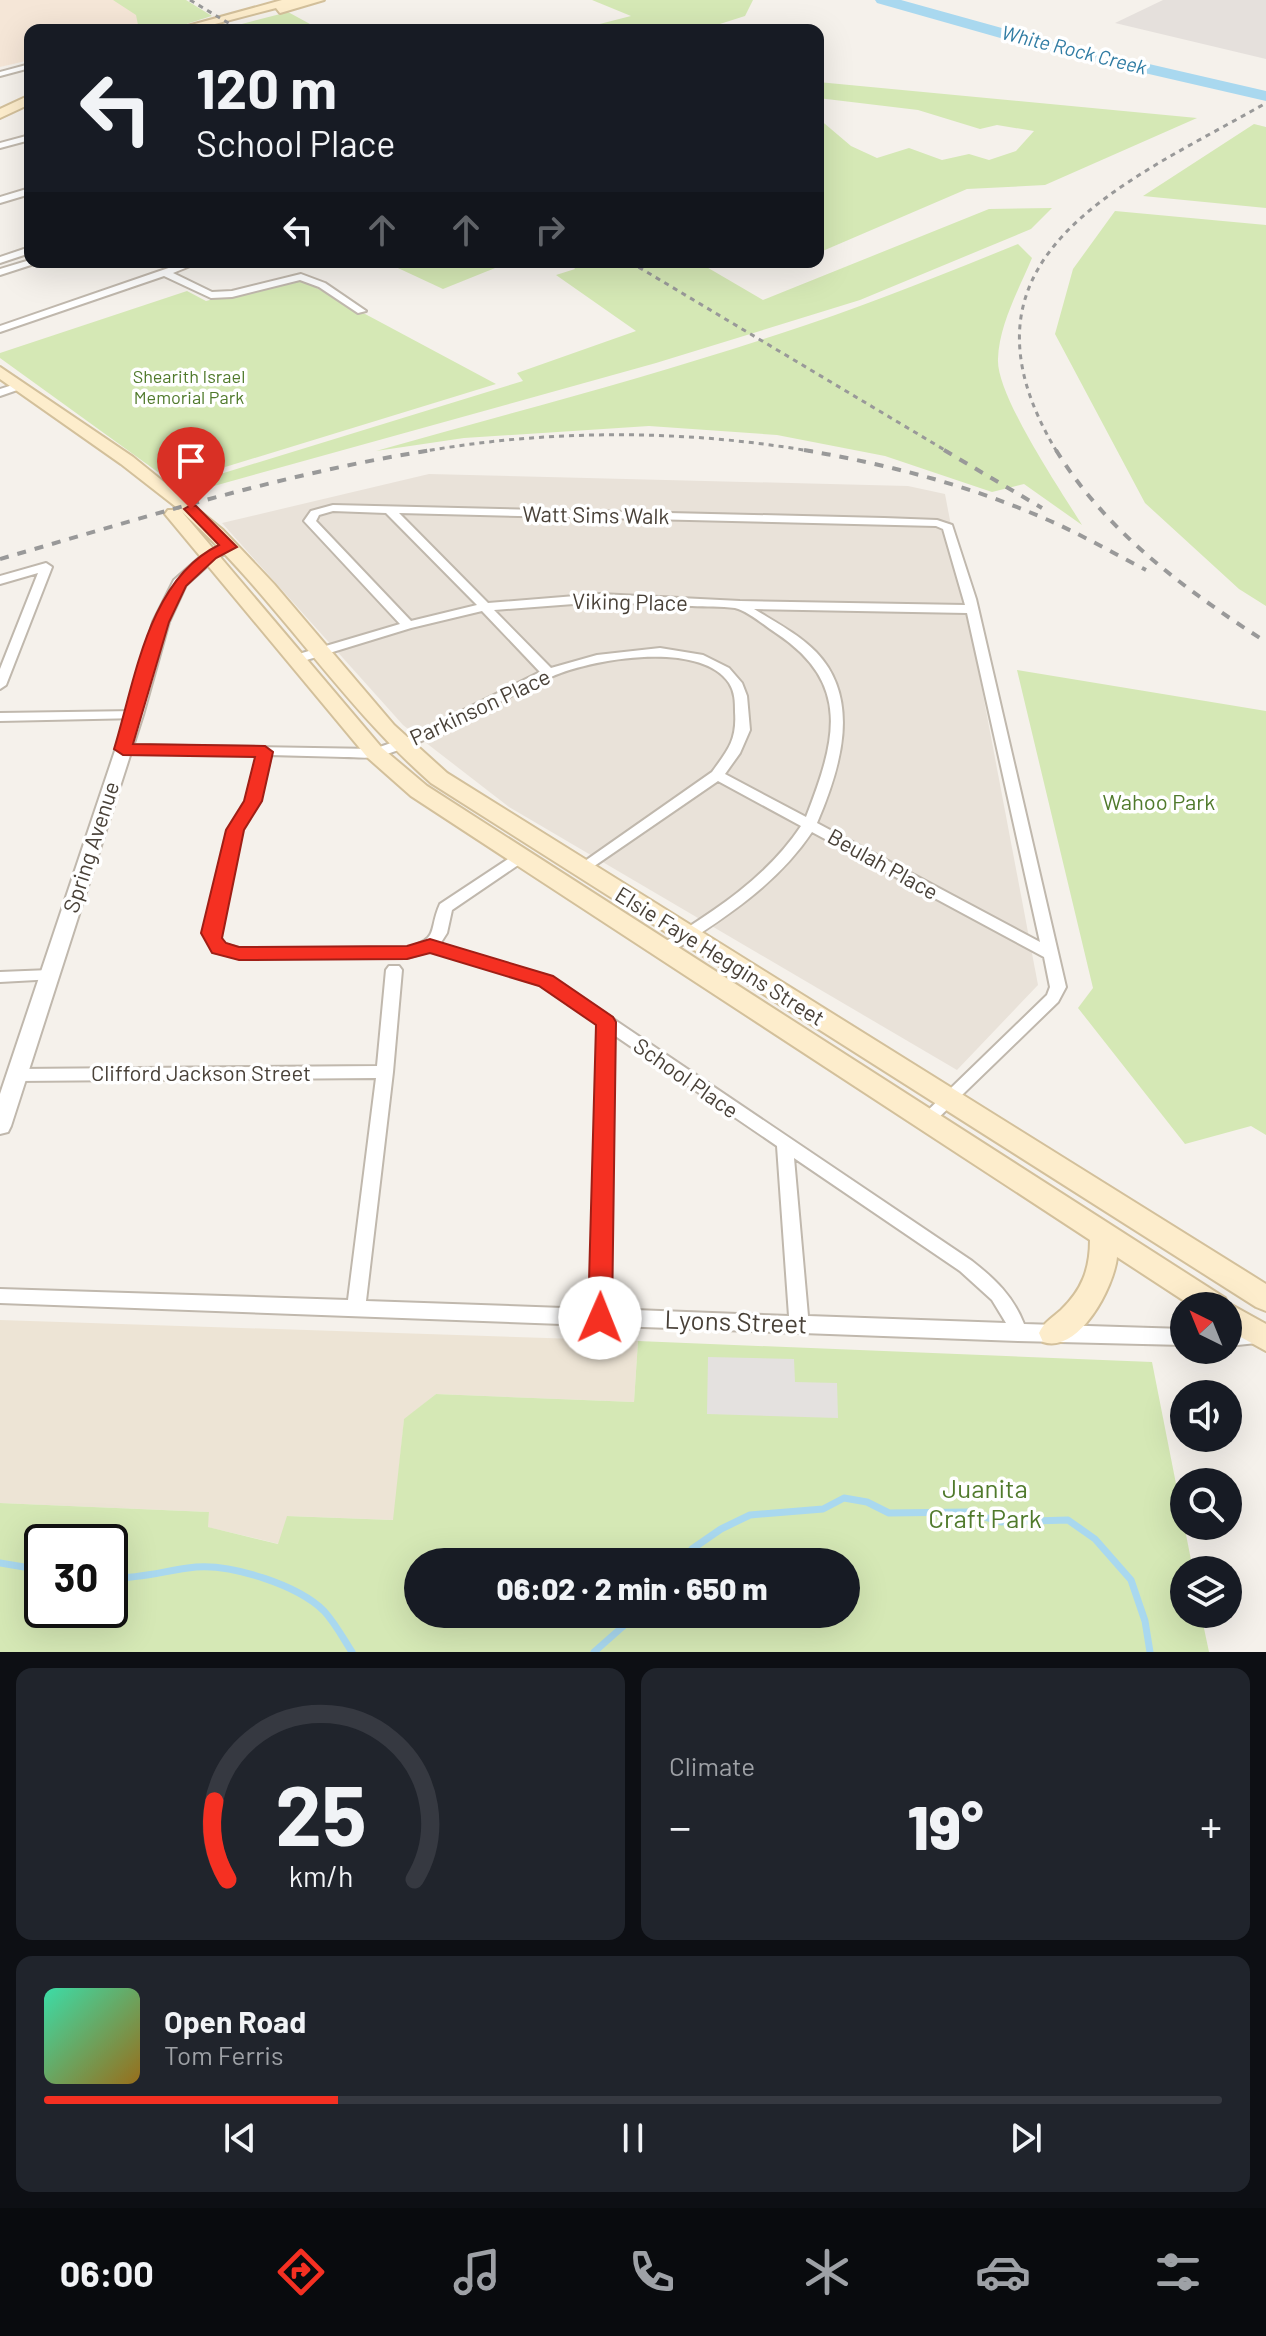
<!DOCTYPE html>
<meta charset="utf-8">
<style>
:root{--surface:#171b24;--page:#20242c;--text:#f1f3f6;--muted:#9ea1a6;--line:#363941;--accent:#f53022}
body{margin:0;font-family:Barlow,sans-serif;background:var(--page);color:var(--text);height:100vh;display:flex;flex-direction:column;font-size:30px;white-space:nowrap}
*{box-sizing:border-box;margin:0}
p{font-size:26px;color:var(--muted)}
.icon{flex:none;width:44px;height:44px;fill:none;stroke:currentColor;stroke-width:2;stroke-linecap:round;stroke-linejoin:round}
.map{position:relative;height:1652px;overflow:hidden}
.drawer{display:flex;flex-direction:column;gap:16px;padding:16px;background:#0d0f14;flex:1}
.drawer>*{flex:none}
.hud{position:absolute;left:24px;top:24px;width:800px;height:244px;border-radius:16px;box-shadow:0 8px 32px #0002;background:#171b24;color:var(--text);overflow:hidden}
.needle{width:52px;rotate:317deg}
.fabs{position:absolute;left:1170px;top:1292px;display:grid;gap:16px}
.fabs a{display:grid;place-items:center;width:72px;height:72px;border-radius:50%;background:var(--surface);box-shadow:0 8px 32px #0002;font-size:40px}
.speed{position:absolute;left:24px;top:1524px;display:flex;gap:16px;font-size:40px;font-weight:700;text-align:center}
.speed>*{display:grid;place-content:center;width:104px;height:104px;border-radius:50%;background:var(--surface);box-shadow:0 8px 32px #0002;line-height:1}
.speed .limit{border:4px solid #111;border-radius:12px;background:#fff;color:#111}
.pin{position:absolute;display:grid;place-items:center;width:68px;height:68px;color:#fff;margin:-82px -34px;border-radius:50% 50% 50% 0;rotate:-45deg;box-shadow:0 0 8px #0007}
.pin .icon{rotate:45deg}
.me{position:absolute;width:88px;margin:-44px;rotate:1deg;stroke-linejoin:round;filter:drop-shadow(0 0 6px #0008)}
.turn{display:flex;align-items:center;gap:28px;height:168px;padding:0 40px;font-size:36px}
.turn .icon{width:104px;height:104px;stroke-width:2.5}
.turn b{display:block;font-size:56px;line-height:68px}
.lanes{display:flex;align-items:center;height:76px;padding:0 40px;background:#0003;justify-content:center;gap:40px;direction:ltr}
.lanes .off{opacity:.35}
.big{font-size:60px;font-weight:800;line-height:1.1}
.drawer .widget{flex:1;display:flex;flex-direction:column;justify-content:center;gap:12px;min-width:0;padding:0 28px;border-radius:16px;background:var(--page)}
.drawer .dial{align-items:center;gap:0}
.dial svg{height:208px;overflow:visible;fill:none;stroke:var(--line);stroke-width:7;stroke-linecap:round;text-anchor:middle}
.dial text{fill:var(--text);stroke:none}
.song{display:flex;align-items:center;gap:24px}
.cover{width:96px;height:96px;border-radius:12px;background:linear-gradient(135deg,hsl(160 70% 55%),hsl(40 70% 35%))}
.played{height:8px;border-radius:4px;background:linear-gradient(90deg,var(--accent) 25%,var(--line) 25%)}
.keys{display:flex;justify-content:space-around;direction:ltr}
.heat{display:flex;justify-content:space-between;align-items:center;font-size:44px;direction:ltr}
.drawer .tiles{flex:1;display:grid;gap:16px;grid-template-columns:1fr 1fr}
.widget:last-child{grid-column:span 2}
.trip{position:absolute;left:404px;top:1548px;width:456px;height:80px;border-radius:40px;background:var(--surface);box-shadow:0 8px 32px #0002;font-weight:800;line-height:80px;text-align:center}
.tabs{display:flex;height:128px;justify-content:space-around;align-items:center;background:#090b0e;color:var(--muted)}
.tabs .icon{width:56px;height:56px}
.tabs .active{color:var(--accent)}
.tabs b{font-size:36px;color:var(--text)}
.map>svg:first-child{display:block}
</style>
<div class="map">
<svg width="1266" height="1652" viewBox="0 0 1266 1652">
<rect width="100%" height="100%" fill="#f5f1eb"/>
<!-- residential -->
<path fill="#e9e2d9" d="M429,474L908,486L945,494L1038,985L957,1070L509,807L403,725L222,523Z"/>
<!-- commercial -->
<path fill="#f5e6d7" d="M0,0H151L146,30H30V60L0,67Z"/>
<!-- industrial -->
<path fill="#e5e0dc" d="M1163,0H1266V59L1115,23Z"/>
<!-- education -->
<path fill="#ede4d5" d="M0,1320L638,1341L634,1402L436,1394L404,1420L394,1520L288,1516L279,1544L207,1527L209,1512L0,1503Z"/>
<!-- green -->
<path fill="#d5e8b5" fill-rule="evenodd" d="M113,0H186L212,16C192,21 155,39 138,25L136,15Z
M592,0H753L745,16L701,30H576L631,16Z
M288,12L321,30H219Z
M818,82L1197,118L1045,185L967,189L818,253V118L851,146L877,158L909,148L942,160L969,154L989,160L1016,151L1034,131L997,125L980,129L918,110L818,98Z
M1254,124L1266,127V208L1143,196Z
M1052,208L1031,229L860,300L656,363L196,491L188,484L523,381L517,373L636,331L556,275L575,269L570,262H698L763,300L989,209Z
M1115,211L1266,225V606L1239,589L1145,503L1055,334L1073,269Z
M1018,244L1032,258C1019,289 999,325 998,359C996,395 1061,491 1082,525L1024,484L992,492L885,456L777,435L649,426L464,438L376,451C511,413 646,378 779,334C860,308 939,276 1018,244Z
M385,262H510L443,289Z
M296,277L496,384L173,483L0,358V353L187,291L206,301Z
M1017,670L1266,711V1135L1251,1126L1185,1144L1078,1008L1093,988Z
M638,1341L1152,1362L1193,1570H1184V1614H1201L1209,1652H0V1503L209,1512L208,1527L278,1544L287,1516L393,1520L404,1419L436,1394L634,1402ZM42,1542H110V1610H42ZM418,1562H846V1614H418Z"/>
<!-- parking -->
<path fill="#e4e1df" d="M708,1357L794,1359L795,1382L837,1383L838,1418L707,1414Z"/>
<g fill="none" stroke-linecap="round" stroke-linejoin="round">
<!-- stream -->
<path stroke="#a9d8ef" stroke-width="7" d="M682,1562L692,1549L721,1529L750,1515L823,1509L844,1498L867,1502L889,1513L968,1512L1001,1522L1068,1520L1095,1539L1131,1580L1145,1621L1150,1652
M0,1563L42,1570
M110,1578C140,1579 167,1570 196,1567C232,1564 298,1585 324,1611C335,1623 343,1638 352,1652
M594,1652L637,1614"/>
<!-- river -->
<path fill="#a9d8ef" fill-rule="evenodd" d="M875,0H901L1045,40L1266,91V101L1036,48L877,3Z"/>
<!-- minor casing -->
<g stroke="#c0b8ad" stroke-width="4">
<path id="minor" d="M30,64V68L0,76V72Z
M30,135V140L0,148V143Z
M30,188V194L0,203V197Z
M30,247V253L0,263V257Z
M30,260V262H36L34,264L0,275V269Z
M186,262H200L173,273L212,292L232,291L301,274L325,283L366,311L358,313L319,287L300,280L232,297L211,298L164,276L0,332V326Z
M19,383L23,384V388L0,396V389Z
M333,505L884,518L937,520L952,525L976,599L1066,987L1058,1002L932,1124L926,1126L920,1124L918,1120L1047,995L1050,987L1044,957L812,832C776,886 721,920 667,955H657L654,951L657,947C711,913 765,880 801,826L718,781L587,871L582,873L575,868L712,772C728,750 737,740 735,712C735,702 735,692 729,683C700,640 591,659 551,677C493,701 441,739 380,756C369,759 355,757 344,757C319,756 295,756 271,755L260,801L242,830L218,933L224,944L239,948H407C440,938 428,931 440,904L514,855H524L526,858L524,861L452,910L447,933L440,944L551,977L972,1261C995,1279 1013,1296 1024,1324L1184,1329V1345L1018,1341L0,1303V1289L348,1300L376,1078L17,1081L11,1079L9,1075L11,1071L17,1069L377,1066L386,970L389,966H399L402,970L393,1072L366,1301L591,1309L598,1024L541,985L430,951L407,958H239L214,952L204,933L228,830L246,801L258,755L123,753L116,749L123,745L374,749L411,736L540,672L482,611L411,628L300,662H292L290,659L292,656L400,624L304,521L311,511ZM333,511L386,513L477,605L411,621L316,521L319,515ZM399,513L936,526L943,529L965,605L740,601L600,594L488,603ZM600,602C631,603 661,605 692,606C705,607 721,606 735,608C748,611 765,626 776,633C853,684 835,742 806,817L725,774L740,753L750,730L747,696L742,683L729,668L703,655L660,648L597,655L551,668L494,610ZM754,609L967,613L1040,942L817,823C840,769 862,700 816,652C798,634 775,622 754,609ZM614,1035L777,1146L789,1316L609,1309ZM794,1158L960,1271L992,1300L1006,1323L808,1316Z
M46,563L52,567L6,685L0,689V669L38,573L0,584V576Z
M135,711L142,715L140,718L0,721V713Z
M50,970L55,971L58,975L55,979L0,982V972Z
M1260,1328L1266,1330V1342L1228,1346V1330Z"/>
</g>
<!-- tertiary casing -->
<g stroke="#c0b8ad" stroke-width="4">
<path id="tertiary" d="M229,543L234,544V550L216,558L186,585L169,622L143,715L11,1126L8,1132L0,1134V1094L127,715L153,622L174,580L206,552Z"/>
</g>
<!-- secondary casing -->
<g stroke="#d3c09b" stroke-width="4">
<path id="secondary" d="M282,0H324L280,13L276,8L192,30H173Z
M30,95V104L0,118V109Z
M0,367L133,457L223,530L274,584L394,725L447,773L1266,1284V1311L1256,1307L431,783C338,701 273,594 182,512L382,748L427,786L1225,1298L1228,1303L1266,1324V1351L1228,1330V1306H1192L1117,1257C1114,1287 1079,1354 1043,1342L1039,1333C1044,1322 1052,1318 1061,1310C1082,1290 1090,1269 1090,1240L411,796L368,758L165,514L168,510H180L121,464L0,379Z"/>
</g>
<!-- minor -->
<use href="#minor" fill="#fff" fill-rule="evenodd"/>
<!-- tertiary -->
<use href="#tertiary" fill="#fff" fill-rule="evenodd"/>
<!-- secondary -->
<use href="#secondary" fill="#fdedcc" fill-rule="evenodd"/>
<!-- rail-far1 -->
<path stroke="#999" stroke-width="3" stroke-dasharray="5 5" stroke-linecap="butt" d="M190,0L240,30
M630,262L948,452
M420,452C548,429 687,429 815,452
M1057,452C939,256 1124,184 1266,103"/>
<!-- rail -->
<path stroke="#999" stroke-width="4" stroke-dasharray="9 9" stroke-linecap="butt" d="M804,450C885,464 965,484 1041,517C1077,532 1111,552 1146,570
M944,450L1042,508
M1056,450C1106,532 1187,591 1266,642
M0,559C143,518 284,473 432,450"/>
</g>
<!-- route -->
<path fill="#f53022" stroke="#9f1f16" stroke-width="2" d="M191,505L196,506L237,547L216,558L186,586L169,622L133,744L265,746L273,752L262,801L244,830L222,938L226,943L239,947L407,946L430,939L553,976L613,1017L616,1022L612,1318L608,1325L600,1328L591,1325L588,1318L596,1025L539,986L430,953L407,959L239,960L212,953L201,933L226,830L244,801L255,757L123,755L114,749C135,681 148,579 219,545L184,509Z"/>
<g text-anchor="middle" stroke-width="7" stroke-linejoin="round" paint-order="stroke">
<!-- far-park labels -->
<g font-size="18" fill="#507a2c" stroke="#fff">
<text x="189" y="383">Shearith Israel<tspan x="189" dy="21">Memorial Park</tspan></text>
</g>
<!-- far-water labels -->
<g font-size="20" font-style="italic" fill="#307ca3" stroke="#fff">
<text transform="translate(1074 50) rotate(14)" y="7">White Rock Creek</text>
</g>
<!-- street labels -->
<g font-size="22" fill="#494138" stroke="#fff">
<text transform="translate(596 515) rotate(1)" y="8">Watt Sims Walk</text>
<text transform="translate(630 602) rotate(1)" y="8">Viking Place</text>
<text transform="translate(480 707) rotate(-25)" y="8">Parkinson Place</text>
<text transform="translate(91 847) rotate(-72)" y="8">Spring Avenue</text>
<text transform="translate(883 864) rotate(29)" y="8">Beulah Place</text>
<text transform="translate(720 956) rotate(32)" y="8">Elsie Faye Heggins Street</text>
<text x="201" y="1081">Clifford Jackson Street</text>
<text transform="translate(686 1078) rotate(35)" y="8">School Place</text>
</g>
<!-- park labels -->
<g font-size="22" fill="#507a2c" stroke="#fff">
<text x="1159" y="810">Wahoo Park</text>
</g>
<!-- near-street labels -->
<g font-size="26" fill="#494138" stroke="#fff">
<text transform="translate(736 1322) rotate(2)" y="9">Lyons Street</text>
</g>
<!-- near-park labels -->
<g font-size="26" fill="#507a2c" stroke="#fff">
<text x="985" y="1498">Juanita<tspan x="985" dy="30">Craft Park</tspan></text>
</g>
</g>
</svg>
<div class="fabs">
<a><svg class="needle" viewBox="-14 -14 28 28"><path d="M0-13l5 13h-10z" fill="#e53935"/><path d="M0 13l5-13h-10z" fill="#9ea1a6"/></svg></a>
<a><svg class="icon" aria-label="sound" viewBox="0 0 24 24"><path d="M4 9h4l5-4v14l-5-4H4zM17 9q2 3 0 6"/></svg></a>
<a><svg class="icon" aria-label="search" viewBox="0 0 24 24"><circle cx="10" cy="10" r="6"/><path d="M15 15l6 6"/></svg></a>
<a><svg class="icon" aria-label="layers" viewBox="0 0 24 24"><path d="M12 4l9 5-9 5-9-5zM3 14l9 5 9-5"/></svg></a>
</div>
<div class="speed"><div class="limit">30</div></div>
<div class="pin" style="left:191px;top:509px;background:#d93025"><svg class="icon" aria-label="arrive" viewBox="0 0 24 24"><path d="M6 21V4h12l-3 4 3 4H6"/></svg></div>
<svg class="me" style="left:600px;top:1318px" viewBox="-20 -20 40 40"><circle r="19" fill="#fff"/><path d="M0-13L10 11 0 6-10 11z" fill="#f53022"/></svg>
<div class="trip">06:02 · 2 min · 650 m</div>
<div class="hud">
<div class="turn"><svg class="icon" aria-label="left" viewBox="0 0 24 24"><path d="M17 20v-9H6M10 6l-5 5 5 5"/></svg><div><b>120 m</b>School Place</div></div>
<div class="lanes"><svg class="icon" aria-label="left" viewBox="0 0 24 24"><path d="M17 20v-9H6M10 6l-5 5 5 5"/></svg><svg class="icon off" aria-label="ahead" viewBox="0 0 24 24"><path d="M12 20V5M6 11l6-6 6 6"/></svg><svg class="icon off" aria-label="ahead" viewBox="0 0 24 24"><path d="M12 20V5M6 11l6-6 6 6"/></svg><svg class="icon off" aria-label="right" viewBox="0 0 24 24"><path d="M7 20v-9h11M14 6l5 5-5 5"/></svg></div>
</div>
</div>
<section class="drawer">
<div class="tiles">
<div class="widget dial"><svg viewBox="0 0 100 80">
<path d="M14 69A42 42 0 1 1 86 69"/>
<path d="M14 69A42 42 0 0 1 9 39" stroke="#f53022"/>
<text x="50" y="56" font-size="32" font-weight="700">25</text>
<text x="50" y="72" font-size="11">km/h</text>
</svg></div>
<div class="widget"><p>Climate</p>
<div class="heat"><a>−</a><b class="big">19°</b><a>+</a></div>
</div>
<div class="widget">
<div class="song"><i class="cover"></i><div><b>Open Road</b><p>Tom Ferris</p></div></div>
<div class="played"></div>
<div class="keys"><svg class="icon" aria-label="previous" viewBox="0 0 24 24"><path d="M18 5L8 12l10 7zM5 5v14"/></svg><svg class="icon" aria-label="pause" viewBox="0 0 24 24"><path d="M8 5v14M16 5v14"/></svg><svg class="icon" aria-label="next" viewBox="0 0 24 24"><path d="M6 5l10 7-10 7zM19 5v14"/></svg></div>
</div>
</div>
</section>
<nav class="tabs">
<b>06:00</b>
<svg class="icon active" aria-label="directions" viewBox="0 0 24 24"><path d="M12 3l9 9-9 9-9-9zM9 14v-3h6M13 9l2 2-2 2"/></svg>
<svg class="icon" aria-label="music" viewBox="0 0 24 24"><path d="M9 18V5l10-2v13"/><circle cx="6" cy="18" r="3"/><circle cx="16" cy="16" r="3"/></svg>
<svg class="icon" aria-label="phone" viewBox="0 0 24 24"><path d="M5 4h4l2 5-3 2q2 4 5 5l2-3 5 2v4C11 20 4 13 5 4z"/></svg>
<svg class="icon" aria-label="climate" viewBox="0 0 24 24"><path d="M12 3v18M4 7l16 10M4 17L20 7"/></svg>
<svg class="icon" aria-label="car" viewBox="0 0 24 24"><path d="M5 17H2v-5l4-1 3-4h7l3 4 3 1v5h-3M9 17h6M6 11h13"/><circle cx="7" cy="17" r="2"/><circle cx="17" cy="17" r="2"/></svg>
<svg class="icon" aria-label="filters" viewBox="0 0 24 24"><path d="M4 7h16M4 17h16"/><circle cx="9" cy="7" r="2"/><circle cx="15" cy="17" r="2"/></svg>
</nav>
